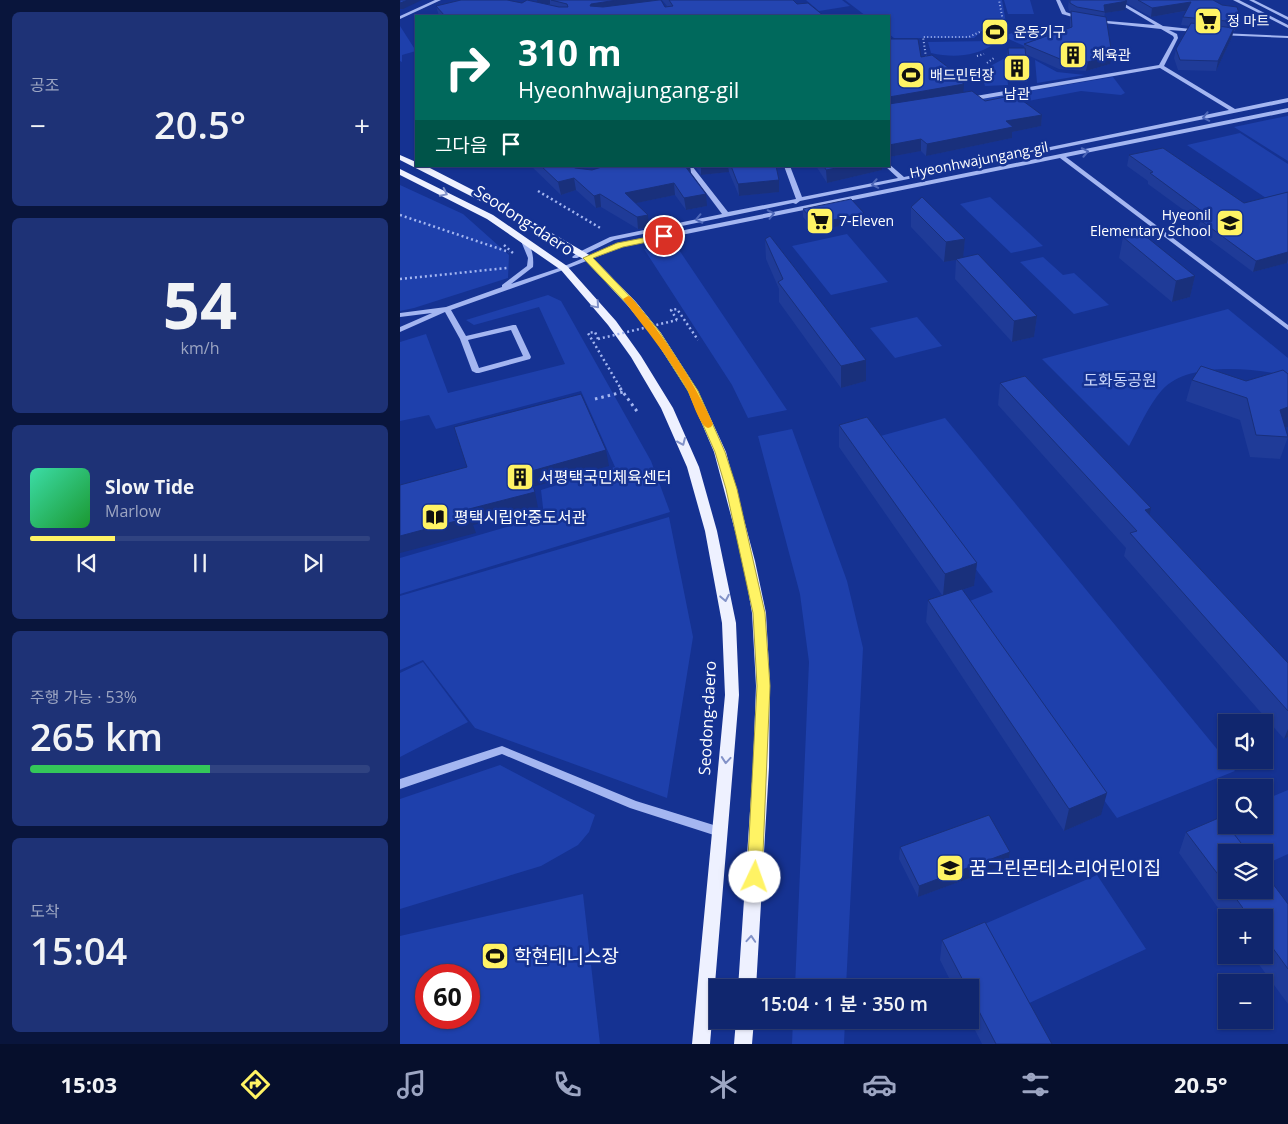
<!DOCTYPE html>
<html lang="ko">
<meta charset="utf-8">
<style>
:root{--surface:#10266e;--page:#1e3276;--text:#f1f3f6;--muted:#9ca5c2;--line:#304381;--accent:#fff364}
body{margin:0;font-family:"Open Sans","Noto Sans KR",sans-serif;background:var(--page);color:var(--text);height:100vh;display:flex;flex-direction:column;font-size:19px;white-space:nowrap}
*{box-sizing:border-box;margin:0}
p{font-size:16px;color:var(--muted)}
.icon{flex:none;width:28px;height:28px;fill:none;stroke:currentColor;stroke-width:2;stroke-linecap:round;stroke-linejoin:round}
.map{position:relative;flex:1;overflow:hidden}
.drawer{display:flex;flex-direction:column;gap:12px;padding:12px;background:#09153c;width:400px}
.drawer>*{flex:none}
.top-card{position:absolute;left:15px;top:15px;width:475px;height:152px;border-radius:0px;box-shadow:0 1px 4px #0004,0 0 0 1px var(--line);background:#00695c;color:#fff;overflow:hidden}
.fabs{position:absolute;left:818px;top:714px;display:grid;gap:10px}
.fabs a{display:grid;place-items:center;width:55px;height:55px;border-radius:0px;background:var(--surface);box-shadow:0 1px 4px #0004,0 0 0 1px var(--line);font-size:25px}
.speed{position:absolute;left:15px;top:964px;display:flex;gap:10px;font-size:25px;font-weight:700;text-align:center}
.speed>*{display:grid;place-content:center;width:65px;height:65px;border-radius:50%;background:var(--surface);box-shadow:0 1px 4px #0004,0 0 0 1px var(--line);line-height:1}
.speed .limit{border:8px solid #d22;background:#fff;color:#111}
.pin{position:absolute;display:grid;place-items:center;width:42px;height:42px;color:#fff;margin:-21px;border:2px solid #fff;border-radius:50%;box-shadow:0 1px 5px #0007}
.me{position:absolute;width:55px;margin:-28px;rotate:3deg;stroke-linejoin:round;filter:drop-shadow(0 0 4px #0008)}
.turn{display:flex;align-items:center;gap:18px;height:105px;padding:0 20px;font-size:22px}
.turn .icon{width:65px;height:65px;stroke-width:2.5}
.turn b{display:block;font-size:35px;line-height:42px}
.then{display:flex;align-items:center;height:48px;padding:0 20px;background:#0003;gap:10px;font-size:19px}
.big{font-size:38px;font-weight:600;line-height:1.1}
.drawer .tile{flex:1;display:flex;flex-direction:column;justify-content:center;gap:8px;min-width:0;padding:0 18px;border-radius:8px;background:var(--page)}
.drawer .dial{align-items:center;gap:0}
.dial b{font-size:65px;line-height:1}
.song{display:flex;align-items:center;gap:15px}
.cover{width:60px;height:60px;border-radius:8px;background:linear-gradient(135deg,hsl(160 70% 55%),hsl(130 70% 35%))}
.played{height:5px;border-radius:2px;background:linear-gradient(90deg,var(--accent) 25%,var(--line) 25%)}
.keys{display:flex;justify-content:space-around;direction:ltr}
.heat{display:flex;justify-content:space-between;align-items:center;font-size:28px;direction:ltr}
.charge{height:8px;border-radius:4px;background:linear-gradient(90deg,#34c759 53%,var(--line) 0)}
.trip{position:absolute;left:309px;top:979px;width:270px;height:50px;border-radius:0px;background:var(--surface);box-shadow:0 1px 4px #0004,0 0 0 1px var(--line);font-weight:600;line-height:50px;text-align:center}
.dock{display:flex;height:80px;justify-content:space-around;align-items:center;background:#060f2c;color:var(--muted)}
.dock .icon{width:35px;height:35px}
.dock .selected{color:var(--accent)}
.dock b{font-size:22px;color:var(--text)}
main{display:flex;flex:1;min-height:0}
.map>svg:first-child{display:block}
</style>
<main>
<section class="drawer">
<div class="tile"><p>공조</p>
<div class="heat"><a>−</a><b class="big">20.5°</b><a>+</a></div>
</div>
<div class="tile dial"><b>54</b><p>km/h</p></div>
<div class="tile">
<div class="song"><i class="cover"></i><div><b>Slow Tide</b><p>Marlow</p></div></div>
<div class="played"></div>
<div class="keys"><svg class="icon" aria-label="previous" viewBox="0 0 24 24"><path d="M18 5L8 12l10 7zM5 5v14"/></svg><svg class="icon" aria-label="pause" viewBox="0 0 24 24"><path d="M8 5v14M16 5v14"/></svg><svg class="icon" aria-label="next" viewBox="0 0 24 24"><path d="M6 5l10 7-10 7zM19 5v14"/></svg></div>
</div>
<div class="tile"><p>주행 가능 · 53%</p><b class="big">265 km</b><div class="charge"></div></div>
<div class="tile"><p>도착</p><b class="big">15:04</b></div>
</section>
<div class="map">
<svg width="888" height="1044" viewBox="0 0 888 1044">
<rect width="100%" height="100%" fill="#153292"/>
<!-- green -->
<path fill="#1e40ac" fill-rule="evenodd" d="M406,0H442L450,6L419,11Z
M445,0H602L606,23L582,31L574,38H494L489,34V16H466Z
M604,0H630L634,14H608Z
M0,26L16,51L2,55V62L0,61Z
M652,27L660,39L631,49L602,36L626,29Z
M591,41L594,44C574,57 553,58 531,53L528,42Z
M605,58L608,85L585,86L582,75L585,69Z
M635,60L657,72L685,75L637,83Z
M713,77L725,93L721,95L681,91L543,117L523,109Z
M888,116V161L834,127L887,116Z
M840,133L888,164V195L869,200L787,145Z
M0,185L63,214L109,255L108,278L14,308L0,311Z
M590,197L643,246L611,253L560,204Z
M447,234L488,282L431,295L392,246Z
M275,244L387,410L348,418L332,385L244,249Z
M643,257L663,275L674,273L709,305L674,314L620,262Z
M148,295L161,301L251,461L270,512L0,594V558L144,516L141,490L215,467L181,391L36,429L29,415L0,421V342L26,334L48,393L165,364L139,307L74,325L66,320Z
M828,309L888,358V376C854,368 788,361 762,390C748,406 739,428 729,446L642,359Z
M517,317L542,346L495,358L470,328Z
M545,418L835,771L717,818L562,604L593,592L477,437Z
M392,429L447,581L463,648L446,987H395L409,662L400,594L358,436Z
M269,517L293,637L267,798L75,728L23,660L0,670V596Z
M23,662L68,722L0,757V673Z
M100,765L195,815L189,832L178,845L141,866L0,909V799Z
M888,790V854L864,865V852H834L810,822L826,815V825H864V800Z
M697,875L746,949L625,1005L580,926Z
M183,894L200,1044H0V936ZM26,975H69V1018H26Z
M393,1020H445L444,1044H392Z"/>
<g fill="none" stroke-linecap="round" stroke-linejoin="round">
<!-- path-far2 -->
<path stroke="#a4b6f1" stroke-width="2" stroke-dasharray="1 2.5" stroke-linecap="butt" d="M577,56L584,54
M526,57L523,37H569L603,21L599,0
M587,63L594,58"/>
<!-- path-far1 -->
<path stroke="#a4b6f1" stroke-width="2.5" stroke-dasharray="2 3" stroke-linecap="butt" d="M138,191L202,229
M0,215L109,252
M104,245L114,254
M0,279L107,268
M277,320L271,310L277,309L298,340
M198,339L195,332L188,333L221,389"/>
<!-- path -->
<path stroke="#a4b6f1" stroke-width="3" stroke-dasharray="2.5 4" stroke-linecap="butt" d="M220,388L239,414
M195,399L223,392"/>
<!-- minor -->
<path fill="#a4b6f1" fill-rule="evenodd" d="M35,0H41L0,19V16Z
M656,0H660L666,12L683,18V20L662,14Z
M713,0H718L763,26L800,30V31L798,32L769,30L777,34L778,38L764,66L835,109L888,98V102L400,201L396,204L393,203L214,240L177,258H173L172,257L177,253L210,237L322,214L286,166H292L328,212L396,199L384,166H390L402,197L498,178L485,166H489V164L504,177L829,110L760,68L570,101L567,99L570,97L759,65L774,38L773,36L761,29L694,22V21L696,20L755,25Z
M833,0H839L888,25V28Z
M849,0H854L888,17V20Z
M820,33L888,36V38L818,35V34Z
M888,108V112L666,157L888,325V330L660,158L222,247L166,269L51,310L66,336L113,325H116L131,357L130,359L79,373H76L72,371L60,339L45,312L0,332V327L32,313L0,317V313L46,307L102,287V285L127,266L128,258L121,241L122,240L124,239C132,245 134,257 133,267L111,284L162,267L220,243ZM111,330L123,356L79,368L68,340Z
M102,746L236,801L320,827L324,829L326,832L324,835L320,837L230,808L102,754L0,789V779Z"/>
<!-- major -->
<path fill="#eef1ff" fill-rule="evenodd" d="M0,155L16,162V166H26L116,212L191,256L236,302L261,333L298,391L326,452L355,561L366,613L370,686L369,767L356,988H338L353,767L356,686L352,613L343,561L314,452L288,391L252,335L228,306L185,260L110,216L0,160Z
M0,169L93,215L167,266L216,321L241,356L273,408L299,467L317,531L336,623L339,695L310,1044H292L325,695L322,623L305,531L287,467L261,408L231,357L208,325L161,270L87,219L0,175Z
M336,1020H354L352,1044H334Z"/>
<!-- path-bridge -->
<path stroke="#a4b6f1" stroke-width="2.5" stroke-dasharray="2 3" stroke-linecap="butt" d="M198,339L277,320"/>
</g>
<!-- wall -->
<path fill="#1f3b98" d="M137,0H261L265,7L267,6L262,0H393L397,4L424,16H39L36,6L138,3Z
M669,0H813L822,5L837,7L838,24L835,31H833L832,37L816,71L778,70L774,58L776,49L790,26L781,25L783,17L786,11L751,17L726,3L725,10L705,13L704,17L710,64L686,71L659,69L625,54L628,76L627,82H609L607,55L608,48H624V44L670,27V20L671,12L669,11L668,7Z
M489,39L521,57L553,71V76L563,92L585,101L642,115L641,126L612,132V138L526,156L521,151L489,157Z
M729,155L844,203L888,192V264L887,263L853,272L798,231L800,222L748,184V181L727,166Z
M131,166H172L175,168L192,170L205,166H290L291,174L307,206L286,210L275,195L236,203L249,227L238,229L201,207L196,208L176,190L161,195Z
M295,166H376L379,192L339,196L329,172L301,175Z
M416,166H482V170L427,183Z
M511,207L565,239L563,257L637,316L634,337L612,342L555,279L556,260L544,262L511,227Z
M403,209L464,221L415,231L403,217Z
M723,237L795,276L790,297L772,302L719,258Z
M365,239L466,360V381L441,388L379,302V289L366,259Z
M888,374V427L885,428L888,437L880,459L850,457L840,420L786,401L792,380L846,381Z
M600,383L750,515L888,663V737L884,739L724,556L726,548L598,405Z
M439,425L577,563L574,586L562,590L701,815L664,831L526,622L528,600L542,595L439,447Z
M786,832L826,852V890H864L888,904V1004L852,955H864V918H826V919L779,853Z
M500,847L610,852L608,864L518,897L499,859Z
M542,940L652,1044H582L570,1020V988H554L540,960Z"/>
<!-- shaded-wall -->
<path fill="#19307c" d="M8,0H22L3,9H0V3Z
M137,0H150V4L138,6Z
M217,0H257L193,14L190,6L191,4Z
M727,1L725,10L705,13L704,5Z
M791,2L790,10L751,17L752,8Z
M840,16L838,24L835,31L837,22Z
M834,28L832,37L816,71L818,61Z
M712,55L710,64L686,71L688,62Z
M553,71L552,82L548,72Z
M564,84L563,96L489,108V97Z
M642,115L641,126L612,132V138L526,156L527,144L606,121Z
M521,139V151L489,157V145Z
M284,166H290L291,176Z
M301,166H328L329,172L301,175Z
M446,166H482V170L427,183L426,170Z
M174,178L176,190L161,195L158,182Z
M379,180V192L339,196L338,184Z
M274,183L275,195L227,205L225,193Z
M200,194L201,207L196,208L194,196Z
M306,194L307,206L286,210L284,198Z
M464,213V221L415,231V224Z
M248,215L249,227L238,229L237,217Z
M565,239L563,259H556V260L544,262L546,242Z
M888,252V259L887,263L853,272L856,261Z
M795,276L790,297L772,302L776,281Z
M637,316L634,337L612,342L614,321Z
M466,360V381L441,388V366Z
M888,407V427L873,432L880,410Z
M206,450L209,466L132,487L128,472Z
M135,492L138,508L73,525L76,533L0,553V536L69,509Z
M751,508L746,531L745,510Z
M577,563L574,586L543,596L545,574Z
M888,729V737L884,739Z
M707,793L701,815L664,831L669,809Z
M610,852L608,864L518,897L519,886Z"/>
<!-- building -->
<path fill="#2445b1" stroke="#19307c" d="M0,0H8L0,3Z
M61,0H107L122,3L127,0L159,7H168L167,4L151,0H217L191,4L190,6L203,7L259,0H261L265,7L273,6L269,0H393L397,4L408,3L424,16H45L36,6Z
M670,0H725L727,1L704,5L705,12L677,7L670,3Z
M738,0H813L822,5L837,7L840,16L837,22L783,17L791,2L752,8Z
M671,11L706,17L712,55L688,62L660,59L624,44L672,27Z
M791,23L834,28L818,61L780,60L776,49Z
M489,39H518L521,57L532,55L553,71L548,72L564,84L489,97V99Z
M608,48H625L628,76L610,75Z
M572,91L585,101L615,95L642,115L606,121L613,127L527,144L521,139L489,145V104Z
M763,148L844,203L888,192V252L856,261L800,220L811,218L750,173L753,172L729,155Z
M141,166H172L175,168L192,170L205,166H285L306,194L284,198L274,183L225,193L248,215L237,217L200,194L194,196L174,178L158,182Z
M331,166H376L379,180L338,184Z
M424,166H446L426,170Z
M522,197L565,239L546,242L511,207Z
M451,199L464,213L415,224L403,209Z
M733,226L795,276L776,281L723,237Z
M370,236L466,360L441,366L378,282L383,279L365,239Z
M578,254L637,316L614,321L556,259Z
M801,366L846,381L883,370L888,374V407L880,410L888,437L856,435L847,398L792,380Z
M625,376L751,508L745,510L888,663V711L730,533L737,531L600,383Z
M181,394L206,450L128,472L135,492L69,509L71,517L0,536V485L67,467L54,427Z
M467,417L577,563L545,574L439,425Z
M562,589L707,793L669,809L528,600Z
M589,815L610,852L519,886L500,847Z
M821,817L826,824V825H827L848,852H826V885L786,832Z
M864,872L888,904V969L864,936V918H850L830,890H864Z
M585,922L652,1044H596L570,994V988H567L542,940Z"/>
<!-- one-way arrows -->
<defs><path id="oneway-chevron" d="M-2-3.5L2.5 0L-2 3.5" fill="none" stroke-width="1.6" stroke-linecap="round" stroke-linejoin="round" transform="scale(1.25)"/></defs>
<g stroke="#4e67b8">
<use href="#oneway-chevron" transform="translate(806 117) rotate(169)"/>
<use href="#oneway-chevron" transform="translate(685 152) rotate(-11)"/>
<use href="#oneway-chevron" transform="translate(475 184) rotate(169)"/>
<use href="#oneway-chevron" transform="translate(371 214) rotate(-12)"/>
<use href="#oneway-chevron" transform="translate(299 219) rotate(168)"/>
</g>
<g stroke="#8292c8">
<use href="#oneway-chevron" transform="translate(44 193) rotate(26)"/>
<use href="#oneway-chevron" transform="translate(196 305) rotate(49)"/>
<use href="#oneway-chevron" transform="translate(282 442) rotate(66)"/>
<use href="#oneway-chevron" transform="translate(325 598) rotate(79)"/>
<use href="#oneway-chevron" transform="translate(326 760) rotate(95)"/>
<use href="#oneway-chevron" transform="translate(351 939) rotate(-86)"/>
</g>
<!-- route -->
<path fill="#fff364" stroke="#a69e41" d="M264,234L269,236L267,238L223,247L193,258L235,302L259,331L298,391L325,452L337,489L365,613L370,686L362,877L360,882L355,884L349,882L347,877L357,686L353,613L326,489L315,452L288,391L252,334L229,306L183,258L217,243Z"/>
<!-- slow -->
<path fill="#f59e0b" d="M228,296L231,297C264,337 292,377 313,424L311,427L308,428C299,425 292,400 288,391C270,358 245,329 223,299Z"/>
<!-- icons -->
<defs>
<g id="supermarket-square" transform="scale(1.4375)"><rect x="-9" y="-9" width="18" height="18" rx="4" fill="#fff364" stroke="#153292"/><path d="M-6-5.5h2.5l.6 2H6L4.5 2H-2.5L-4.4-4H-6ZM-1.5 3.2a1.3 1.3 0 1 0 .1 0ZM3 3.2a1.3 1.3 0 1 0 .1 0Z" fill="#111"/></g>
<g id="stadium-square" transform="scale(1.4375)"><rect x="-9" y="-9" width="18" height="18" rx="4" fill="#fff364" stroke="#153292"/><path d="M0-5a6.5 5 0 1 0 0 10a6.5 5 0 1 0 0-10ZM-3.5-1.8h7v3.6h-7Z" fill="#111"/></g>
<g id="building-square" transform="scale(1.4375)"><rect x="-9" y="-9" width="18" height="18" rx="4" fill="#fff364" stroke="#153292"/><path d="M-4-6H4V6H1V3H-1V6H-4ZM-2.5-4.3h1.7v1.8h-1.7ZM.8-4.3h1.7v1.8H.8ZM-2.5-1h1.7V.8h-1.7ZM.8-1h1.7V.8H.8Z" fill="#111"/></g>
<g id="school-square" transform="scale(1.4375)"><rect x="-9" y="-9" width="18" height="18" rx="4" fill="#fff364" stroke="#153292"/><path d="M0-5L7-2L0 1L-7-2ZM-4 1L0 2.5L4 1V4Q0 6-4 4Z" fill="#111"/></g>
<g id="library-square" transform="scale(1.4375)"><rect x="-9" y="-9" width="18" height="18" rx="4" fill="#fff364" stroke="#153292"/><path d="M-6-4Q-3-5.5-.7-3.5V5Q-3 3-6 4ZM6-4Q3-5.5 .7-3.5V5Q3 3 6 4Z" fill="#111"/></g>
</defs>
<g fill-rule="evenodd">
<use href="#supermarket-square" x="808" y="21"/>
<use href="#stadium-square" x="595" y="32"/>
<use href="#building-square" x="673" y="55"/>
<use href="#building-square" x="617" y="68"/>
<use href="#stadium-square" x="511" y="75"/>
<use href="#supermarket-square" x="420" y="221"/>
<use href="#school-square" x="830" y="223"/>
<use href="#building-square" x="120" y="477"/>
<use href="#library-square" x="35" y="517"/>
<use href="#school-square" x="550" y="868"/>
<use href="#stadium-square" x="95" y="956"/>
</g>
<g text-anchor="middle" stroke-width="5" stroke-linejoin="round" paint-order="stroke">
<!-- far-poi labels -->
<g font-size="14" fill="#fff" stroke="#153292" text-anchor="start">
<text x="827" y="26">정 마트</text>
<text x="614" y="37">운동기구</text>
<text x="692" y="60">체육관</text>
<text x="530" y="80">배드민턴장</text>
<text x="617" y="99" text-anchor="middle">남관</text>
<text x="811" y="220" text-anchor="end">Hyeonil<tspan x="811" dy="16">Elementary School</tspan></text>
<text x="439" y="226">7-Eleven</text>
</g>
<!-- far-street labels -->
<g font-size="14" fill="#fff" stroke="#153292">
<text transform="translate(579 160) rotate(-11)" y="5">Hyeonhwajungang-gil</text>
</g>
<!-- street labels -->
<g font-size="16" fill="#fff" stroke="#153292">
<text transform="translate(124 220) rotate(33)" y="6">Seodong-daero</text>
<text transform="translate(307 718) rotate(-87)" y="6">Seodong-daero</text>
</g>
<!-- park labels -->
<g font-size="16" fill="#cbd7fc" stroke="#153292">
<text x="720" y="386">도화동공원</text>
</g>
<!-- poi labels -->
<g font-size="16" fill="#fff" stroke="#153292" text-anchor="start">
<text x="139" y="483">서평택국민체육센터</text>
<text x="54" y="523">평택시립안중도서관</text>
</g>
<!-- near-poi labels -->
<g font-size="19" fill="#fff" stroke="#153292" text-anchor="start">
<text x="569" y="875">꿈그린몬테소리어린이집</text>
<text x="114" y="963">학현테니스장</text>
</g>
</g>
</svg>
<div class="fabs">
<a><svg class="icon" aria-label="sound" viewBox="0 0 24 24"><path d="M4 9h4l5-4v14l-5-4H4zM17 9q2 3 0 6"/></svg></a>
<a><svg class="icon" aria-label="search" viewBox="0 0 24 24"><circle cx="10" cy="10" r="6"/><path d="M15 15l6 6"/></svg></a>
<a><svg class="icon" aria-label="layers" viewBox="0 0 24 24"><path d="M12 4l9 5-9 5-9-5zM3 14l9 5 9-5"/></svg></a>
<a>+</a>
<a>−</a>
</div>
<div class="speed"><div class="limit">60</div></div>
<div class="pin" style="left:264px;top:236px;background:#d93025"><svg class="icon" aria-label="arrive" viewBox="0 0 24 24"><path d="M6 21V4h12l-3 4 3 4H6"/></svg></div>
<svg class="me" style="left:355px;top:877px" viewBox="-20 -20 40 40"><circle r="19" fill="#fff"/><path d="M0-13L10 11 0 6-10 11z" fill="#fff364"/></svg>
<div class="trip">15:04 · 1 분 · 350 m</div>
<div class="top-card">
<div class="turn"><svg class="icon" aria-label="right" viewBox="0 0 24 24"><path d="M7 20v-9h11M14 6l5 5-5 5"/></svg><div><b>310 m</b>Hyeonhwajungang-gil</div></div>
<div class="then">그다음<svg class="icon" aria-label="arrive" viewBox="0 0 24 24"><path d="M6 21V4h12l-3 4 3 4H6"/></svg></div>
</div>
</div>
</main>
<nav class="dock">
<b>15:03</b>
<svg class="icon selected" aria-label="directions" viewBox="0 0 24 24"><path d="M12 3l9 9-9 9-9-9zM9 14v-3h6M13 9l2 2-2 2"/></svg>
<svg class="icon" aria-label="music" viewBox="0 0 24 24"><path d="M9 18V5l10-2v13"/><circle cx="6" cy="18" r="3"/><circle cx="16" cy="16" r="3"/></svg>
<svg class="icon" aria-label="phone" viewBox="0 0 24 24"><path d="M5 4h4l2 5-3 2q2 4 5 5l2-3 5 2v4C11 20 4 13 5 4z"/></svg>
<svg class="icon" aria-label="climate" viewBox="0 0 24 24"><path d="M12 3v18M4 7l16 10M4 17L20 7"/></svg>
<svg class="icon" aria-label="car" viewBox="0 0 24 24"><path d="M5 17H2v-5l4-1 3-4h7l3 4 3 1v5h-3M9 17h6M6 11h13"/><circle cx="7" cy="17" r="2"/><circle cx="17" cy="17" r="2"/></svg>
<svg class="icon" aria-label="filters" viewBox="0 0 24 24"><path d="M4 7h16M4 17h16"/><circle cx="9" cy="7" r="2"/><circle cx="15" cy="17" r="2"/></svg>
<b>20.5°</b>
</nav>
